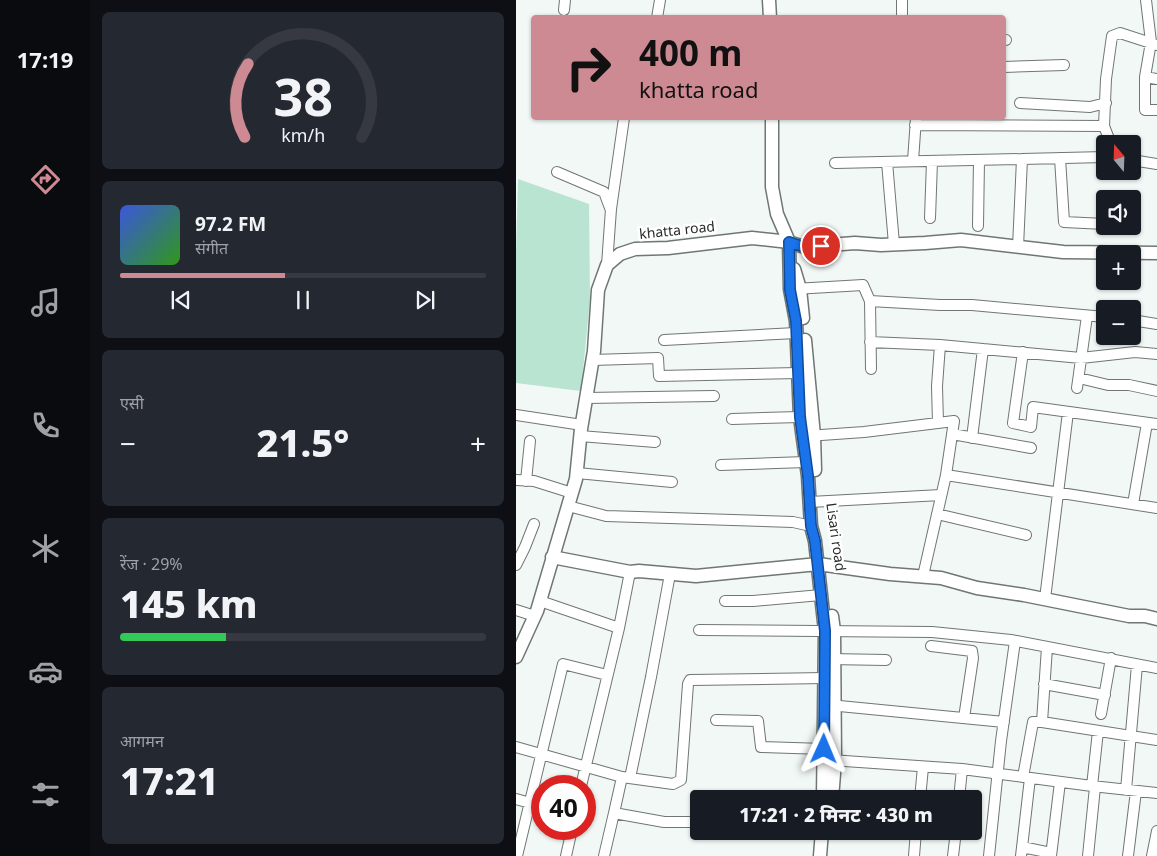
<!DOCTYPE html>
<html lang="hi">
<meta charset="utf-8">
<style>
:root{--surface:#171b24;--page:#242831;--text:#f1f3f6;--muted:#9ea1a6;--line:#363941;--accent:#ce8a92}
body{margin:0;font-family:"Noto Sans","Noto Sans Devanagari",sans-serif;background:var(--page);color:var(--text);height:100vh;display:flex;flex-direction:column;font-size:19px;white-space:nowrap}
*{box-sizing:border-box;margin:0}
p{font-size:16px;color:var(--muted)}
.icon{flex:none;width:28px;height:28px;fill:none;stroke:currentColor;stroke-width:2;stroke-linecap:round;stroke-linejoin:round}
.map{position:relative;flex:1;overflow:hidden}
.details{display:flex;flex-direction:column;gap:12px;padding:12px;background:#0d0f14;width:426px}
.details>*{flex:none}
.banner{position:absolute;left:15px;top:15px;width:475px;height:105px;border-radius:5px;box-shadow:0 1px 4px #0004;background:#ce8a92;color:#111;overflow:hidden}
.needle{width:32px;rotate:341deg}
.tools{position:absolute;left:580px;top:135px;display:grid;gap:10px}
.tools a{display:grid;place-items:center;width:45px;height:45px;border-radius:5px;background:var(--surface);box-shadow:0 1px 4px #0004;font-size:25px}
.speed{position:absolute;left:15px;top:775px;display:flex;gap:10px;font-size:25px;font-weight:700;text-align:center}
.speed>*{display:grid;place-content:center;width:65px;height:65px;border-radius:50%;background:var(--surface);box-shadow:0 1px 4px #0004;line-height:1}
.speed .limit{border:8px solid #d22;background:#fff;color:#111}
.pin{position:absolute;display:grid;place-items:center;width:42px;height:42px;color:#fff;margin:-21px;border:2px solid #fff;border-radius:50%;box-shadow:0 1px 5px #0007}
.me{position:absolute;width:55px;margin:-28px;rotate:1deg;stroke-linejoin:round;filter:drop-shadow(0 0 4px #0008)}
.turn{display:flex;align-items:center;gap:18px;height:105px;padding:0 25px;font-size:22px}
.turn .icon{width:65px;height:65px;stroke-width:2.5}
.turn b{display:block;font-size:35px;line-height:42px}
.big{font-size:38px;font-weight:800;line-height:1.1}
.details .tile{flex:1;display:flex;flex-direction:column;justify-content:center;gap:8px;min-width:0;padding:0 18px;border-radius:8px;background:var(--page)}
.details .dial{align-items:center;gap:0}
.dial svg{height:130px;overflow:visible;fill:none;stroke:var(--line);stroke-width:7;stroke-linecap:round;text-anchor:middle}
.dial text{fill:var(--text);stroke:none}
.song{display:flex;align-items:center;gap:15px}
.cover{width:60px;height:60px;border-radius:8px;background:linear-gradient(135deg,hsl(230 70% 55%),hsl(110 70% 35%))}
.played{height:5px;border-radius:2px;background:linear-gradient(90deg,var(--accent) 45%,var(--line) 45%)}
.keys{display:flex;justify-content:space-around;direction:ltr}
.heat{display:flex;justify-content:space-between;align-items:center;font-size:28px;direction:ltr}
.charge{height:8px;border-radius:4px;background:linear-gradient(90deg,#34c759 29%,var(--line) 0)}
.trip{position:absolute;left:174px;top:790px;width:292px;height:50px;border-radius:5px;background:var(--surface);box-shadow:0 1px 4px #0004;font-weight:800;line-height:50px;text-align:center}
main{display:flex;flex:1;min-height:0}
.tabs{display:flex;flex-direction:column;width:90px;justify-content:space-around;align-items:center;background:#090b0e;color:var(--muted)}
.tabs .icon{width:35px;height:35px}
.tabs .active{color:var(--accent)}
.tabs b{font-size:22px;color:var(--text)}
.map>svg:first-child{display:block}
</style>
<main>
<nav class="tabs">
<b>17:19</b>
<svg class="icon active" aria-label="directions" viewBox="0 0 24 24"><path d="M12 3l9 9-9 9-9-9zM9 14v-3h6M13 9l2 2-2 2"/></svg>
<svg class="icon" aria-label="music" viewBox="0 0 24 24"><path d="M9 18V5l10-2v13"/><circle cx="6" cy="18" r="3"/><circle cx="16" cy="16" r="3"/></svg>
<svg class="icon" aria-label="phone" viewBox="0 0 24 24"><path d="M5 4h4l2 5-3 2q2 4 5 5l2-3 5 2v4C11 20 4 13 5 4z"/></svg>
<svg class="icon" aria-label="climate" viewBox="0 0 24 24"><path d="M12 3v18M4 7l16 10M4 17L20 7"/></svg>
<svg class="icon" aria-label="car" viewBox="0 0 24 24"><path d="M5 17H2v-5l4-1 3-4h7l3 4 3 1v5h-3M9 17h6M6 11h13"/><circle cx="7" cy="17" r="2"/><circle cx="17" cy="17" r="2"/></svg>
<svg class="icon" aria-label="filters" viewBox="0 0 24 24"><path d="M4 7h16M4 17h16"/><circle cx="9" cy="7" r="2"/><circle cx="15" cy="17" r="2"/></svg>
</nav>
<section class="details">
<div class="tile dial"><svg viewBox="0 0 100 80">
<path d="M14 69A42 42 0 1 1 86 69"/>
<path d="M14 69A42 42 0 0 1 16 24" stroke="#ce8a92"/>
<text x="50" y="56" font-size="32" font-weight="700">38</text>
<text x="50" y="72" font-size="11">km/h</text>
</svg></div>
<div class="tile">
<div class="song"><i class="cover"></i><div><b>97.2 FM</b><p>संगीत</p></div></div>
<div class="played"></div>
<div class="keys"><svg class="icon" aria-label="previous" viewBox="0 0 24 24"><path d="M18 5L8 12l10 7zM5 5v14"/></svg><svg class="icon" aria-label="pause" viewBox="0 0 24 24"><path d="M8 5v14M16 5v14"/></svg><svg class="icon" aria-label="next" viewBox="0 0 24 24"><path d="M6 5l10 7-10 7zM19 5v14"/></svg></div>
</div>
<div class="tile"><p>एसी</p>
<div class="heat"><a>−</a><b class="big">21.5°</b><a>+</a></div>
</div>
<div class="tile"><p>रेंज · 29%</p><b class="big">145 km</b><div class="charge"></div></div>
<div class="tile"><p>आगमन</p><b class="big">17:21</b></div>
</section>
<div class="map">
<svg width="641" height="856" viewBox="0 0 641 856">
<rect width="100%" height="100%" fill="#f1f8f5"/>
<!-- green -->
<path fill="#b8e4d1" d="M2,179L73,204L74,299L65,391L0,383V251Z"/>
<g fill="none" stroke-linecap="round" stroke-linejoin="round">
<!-- minor casing -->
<g stroke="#707673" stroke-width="12">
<path id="minor" d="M630,0L635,42L629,77V110H641
M48,10L49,0
M141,18L144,0
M386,18V0
M488,40H490
M488,67L548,65
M629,77L641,79
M504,103L574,107L590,103
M399,125L588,126
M595,144L588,126L590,79L596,36L604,33L641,45
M544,158L548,222L589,224
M506,159L589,157
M616,160L641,164
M397,161L400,118
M371,162L378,244
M319,163L506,159L502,247
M41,172L88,192L94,208
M414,218L416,161
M462,226L463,160
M91,265L95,209L108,118
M278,289L347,285L354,301
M616,320L641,324
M148,340L280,333
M354,342L424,345
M507,352L497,423L515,427L517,407L641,424
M76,360L142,358L143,376L282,373
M355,369L354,301L424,305H456L589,317
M563,378L592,385H613L641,391
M561,388L571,316
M70,398L198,396
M0,415L66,425
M216,419L284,417
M422,423L421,386L424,345L565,358L619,352L641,354
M436,434L515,448
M64,436L139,442
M291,436L348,432L438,421L430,475L641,508
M456,438L467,349
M205,465L290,462
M61,473L156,482
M0,480L18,481L56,493
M10,481L14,441
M294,502L425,495
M617,504L631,423
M52,506L90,516L277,522L295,526
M421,514L510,535
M0,565L9,547L18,524
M407,576L430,475
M529,599L552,412
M24,601L103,628
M209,601H237L305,595
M0,610L19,616
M183,630L416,632L495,640L641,668
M415,646L456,651L457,658L448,718
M531,647L526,722L641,740
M313,659L370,660
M528,684L589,695
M313,705L488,722
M585,714L595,658
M200,720L242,721L245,747L308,749
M0,747L106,777L98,813L148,822H182
M314,760L446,769L576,786L641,793
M106,777L157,784L165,780L172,684L174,680L309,678
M507,777L517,722H526
M114,778L135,677L154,574
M65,786L103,628L114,572
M576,786L582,731
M610,790L621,665
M0,799L14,803
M404,799L407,767
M443,799L446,769
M506,847L535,853
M1,856L47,664L91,675
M50,856L56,829
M88,856L98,813
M398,856L400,831
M437,856L440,831
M473,856L485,741L499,641
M505,856L514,778
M535,856L544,782
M572,856L579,787
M612,856L620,791
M636,856L641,831"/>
</g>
<!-- tertiary casing -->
<g stroke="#707673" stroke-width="15">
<path id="tertiary" d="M253,0L254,18
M256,118V187L261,214L273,242L274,289L280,321L284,417L292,476L295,526L299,541L309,631L307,799
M278,269L284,289L287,318
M289,340L298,436L299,470
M36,557L114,572L123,571L180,576L302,564L374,574L425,578L461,588L508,595L613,616H629L641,619
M316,616L318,631L319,761L316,799
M0,657L21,611L60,479L65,429L78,351L82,290L91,265L104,254L119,249L152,248L236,238L273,242L288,247L339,243L365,245L409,243L445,240L547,252L641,253
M304,856L306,831"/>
</g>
<!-- minor -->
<use href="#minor" stroke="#fff" stroke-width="10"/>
<!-- tertiary -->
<use href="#tertiary" stroke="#fff" stroke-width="12"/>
</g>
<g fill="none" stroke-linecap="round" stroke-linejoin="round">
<!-- route casing -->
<g stroke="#114b97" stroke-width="12">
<path id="route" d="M305,246L288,247L273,242L274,290L280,321L284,417L292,476L295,526L299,541L309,631L308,749"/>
</g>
<!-- route -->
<use href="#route" stroke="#1a73e8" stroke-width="9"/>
</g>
<g text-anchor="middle" stroke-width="5" stroke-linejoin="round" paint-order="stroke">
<!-- street labels -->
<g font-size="14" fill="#292b2a" stroke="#fff">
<text transform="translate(161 230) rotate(-6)" y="5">khatta road</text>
<text transform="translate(320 537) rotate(82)" y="5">Lisari road</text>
</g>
</g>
</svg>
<div class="tools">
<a><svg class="needle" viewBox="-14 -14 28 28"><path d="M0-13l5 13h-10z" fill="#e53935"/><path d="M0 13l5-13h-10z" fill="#9ea1a6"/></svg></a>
<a><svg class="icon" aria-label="sound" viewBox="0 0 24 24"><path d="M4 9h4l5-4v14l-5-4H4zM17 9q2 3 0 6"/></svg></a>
<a>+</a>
<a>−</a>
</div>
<div class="speed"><div class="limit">40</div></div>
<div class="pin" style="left:305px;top:246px;background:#d93025"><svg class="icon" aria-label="arrive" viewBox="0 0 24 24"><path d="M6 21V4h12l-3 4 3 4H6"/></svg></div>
<svg class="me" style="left:308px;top:749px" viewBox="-20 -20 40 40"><path d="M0-17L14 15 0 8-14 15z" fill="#1a73e8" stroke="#fff" stroke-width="4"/></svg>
<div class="trip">17:21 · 2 मिनट · 430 m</div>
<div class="banner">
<div class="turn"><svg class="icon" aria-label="right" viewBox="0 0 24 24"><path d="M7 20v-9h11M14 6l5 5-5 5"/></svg><div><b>400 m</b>khatta road</div></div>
</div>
</div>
</main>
